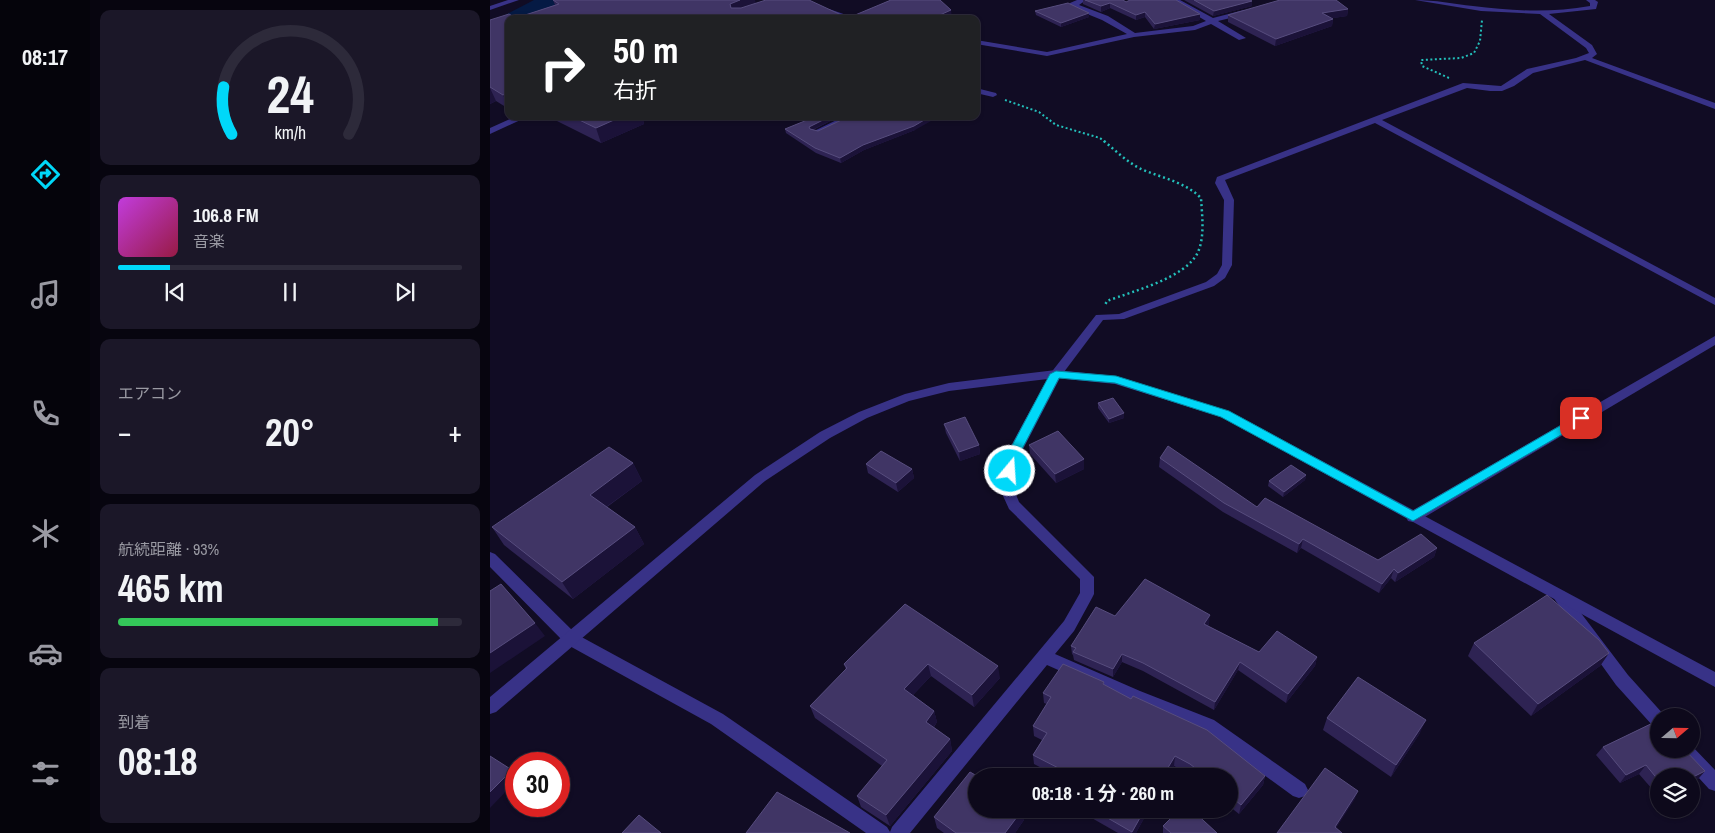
<!DOCTYPE html>
<html lang="ja">
<meta charset="utf-8">
<style>
:root{--surface:#0d091b;--page:#1b1728;--text:#f1f3f6;--muted:#9a9aa3;--line:#2d2a3a;--accent:#00d8f9}
body{margin:0;font-family:"Archivo Narrow","Noto Sans JP",sans-serif;background:var(--page);color:var(--text);height:100vh;display:flex;flex-direction:column;font-size:19px;white-space:nowrap}
*{box-sizing:border-box;margin:0}
p{font-size:16px;color:var(--muted)}
.icon{flex:none;width:28px;height:28px;fill:none;stroke:currentColor;stroke-width:2;stroke-linecap:round;stroke-linejoin:round}
.map{position:relative;flex:1;overflow:hidden}
.sheet{display:flex;flex-direction:column;gap:10px;padding:10px;background:#07050f;width:400px}
.sheet>*{flex:none}
.top-card{position:absolute;left:15px;top:15px;width:475px;height:105px;border-radius:10px;box-shadow:0 1px 4px #0004,0 0 0 1px var(--line);background:#202124;color:#fff;overflow:hidden}
.needle{width:32px;rotate:70deg}
.fabs{position:absolute;left:1160px;top:708px;display:grid;gap:10px}
.fabs a{display:grid;place-items:center;width:50px;height:50px;border-radius:50%;background:var(--surface);box-shadow:0 1px 4px #0004,0 0 0 1px var(--line);font-size:25px}
.speed{position:absolute;left:15px;top:752px;display:flex;gap:10px;font-size:25px;font-weight:700;text-align:center}
.speed>*{display:grid;place-content:center;width:65px;height:65px;border-radius:50%;background:var(--surface);box-shadow:0 1px 4px #0004,0 0 0 1px var(--line);line-height:1}
.speed .limit{border:8px solid #d22;background:#fff;color:#111}
.pin{position:absolute;display:grid;place-items:center;width:42px;height:42px;color:#fff;margin:-21px;border-radius:10px;box-shadow:0 2px 8px #0006}
.me{position:absolute;width:55px;margin:-28px;rotate:18deg;stroke-linejoin:round;filter:drop-shadow(0 0 4px #0008)}
.turn{display:flex;align-items:center;gap:18px;height:105px;padding:0 25px;font-size:22px}
.turn .icon{width:65px;height:65px;stroke-width:2.5}
.turn b{display:block;font-size:35px;line-height:42px}
.big{font-size:38px;font-weight:700;line-height:1.1}
.sheet .tile{flex:1;display:flex;flex-direction:column;justify-content:center;gap:8px;min-width:0;padding:0 18px;border-radius:10px;background:var(--page)}
.sheet .dial{align-items:center;gap:0}
.dial svg{height:130px;overflow:visible;fill:none;stroke:var(--line);stroke-width:7;stroke-linecap:round;text-anchor:middle}
.dial text{fill:var(--text);stroke:none}
.song{display:flex;align-items:center;gap:15px}
.cover{width:60px;height:60px;border-radius:8px;background:linear-gradient(135deg,hsl(290 70% 55%),hsl(340 70% 35%))}
.played{height:5px;border-radius:2px;background:linear-gradient(90deg,var(--accent) 15%,var(--line) 15%)}
.keys{display:flex;justify-content:space-around;direction:ltr}
.heat{display:flex;justify-content:space-between;align-items:center;font-size:28px;direction:ltr}
.charge{height:8px;border-radius:4px;background:linear-gradient(90deg,#34c759 93%,var(--line) 0)}
.trip{position:absolute;left:478px;top:768px;width:270px;height:50px;border-radius:25px;background:var(--surface);box-shadow:0 1px 4px #0004,0 0 0 1px var(--line);font-weight:700;line-height:50px;text-align:center}
main{display:flex;flex:1;min-height:0}
.tabs{display:flex;flex-direction:column;width:90px;justify-content:space-around;align-items:center;background:#05040b;color:var(--muted)}
.tabs .icon{width:35px;height:35px}
.tabs .on{color:var(--accent)}
.tabs b{font-size:22px;color:var(--text)}
.map>svg:first-child{display:block}
</style>
<main>
<nav class="tabs">
<b>08:17</b>
<svg class="icon on" aria-label="directions" viewBox="0 0 24 24"><path d="M12 3l9 9-9 9-9-9zM9 14v-3h6M13 9l2 2-2 2"/></svg>
<svg class="icon" aria-label="music" viewBox="0 0 24 24"><path d="M9 18V5l10-2v13"/><circle cx="6" cy="18" r="3"/><circle cx="16" cy="16" r="3"/></svg>
<svg class="icon" aria-label="phone" viewBox="0 0 24 24"><path d="M5 4h4l2 5-3 2q2 4 5 5l2-3 5 2v4C11 20 4 13 5 4z"/></svg>
<svg class="icon" aria-label="climate" viewBox="0 0 24 24"><path d="M12 3v18M4 7l16 10M4 17L20 7"/></svg>
<svg class="icon" aria-label="car" viewBox="0 0 24 24"><path d="M5 17H2v-5l4-1 3-4h7l3 4 3 1v5h-3M9 17h6M6 11h13"/><circle cx="7" cy="17" r="2"/><circle cx="17" cy="17" r="2"/></svg>
<svg class="icon" aria-label="filters" viewBox="0 0 24 24"><path d="M4 7h16M4 17h16"/><circle cx="9" cy="7" r="2"/><circle cx="15" cy="17" r="2"/></svg>
</nav>
<section class="sheet">
<div class="tile dial"><svg viewBox="0 0 100 80">
<path d="M14 69A42 42 0 1 1 86 69"/>
<path d="M14 69A42 42 0 0 1 9 40" stroke="#00d8f9"/>
<text x="50" y="56" font-size="32" font-weight="700">24</text>
<text x="50" y="72" font-size="11">km/h</text>
</svg></div>
<div class="tile">
<div class="song"><i class="cover"></i><div><b>106.8 FM</b><p>音楽</p></div></div>
<div class="played"></div>
<div class="keys"><svg class="icon" aria-label="previous" viewBox="0 0 24 24"><path d="M18 5L8 12l10 7zM5 5v14"/></svg><svg class="icon" aria-label="pause" viewBox="0 0 24 24"><path d="M8 5v14M16 5v14"/></svg><svg class="icon" aria-label="next" viewBox="0 0 24 24"><path d="M6 5l10 7-10 7zM19 5v14"/></svg></div>
</div>
<div class="tile"><p>エアコン</p>
<div class="heat"><a>−</a><b class="big">20°</b><a>+</a></div>
</div>
<div class="tile"><p>航続距離 · 93%</p><b class="big">465 km</b><div class="charge"></div></div>
<div class="tile"><p>到着</p><b class="big">08:18</b></div>
</section>
<div class="map">
<svg width="1225" height="833" viewBox="0 0 1225 833">
<rect width="100%" height="100%" fill="#110c24"/>
<g fill="none" stroke-linecap="round" stroke-linejoin="round">
<!-- river -->
<path fill="#051a44" fill-rule="evenodd" d="M44,0H70L67,4L39,19H19V25L15,23L11,19L15,15Z"/>
<!-- path-far1 -->
<path stroke="#23bfba" stroke-width="2" stroke-dasharray="2 2.5" stroke-linecap="butt" d="M959,78L932,66L931,60L971,58L984,53L990,41L992,20
M515,100L549,112L566,125L610,138L615,142"/>
<!-- path -->
<path stroke="#23bfba" stroke-width="2.5" stroke-dasharray="2 3" stroke-linecap="butt" d="M614,141C626,151 637,162 651,169C672,178 695,182 711,198C712,215 715,236 708,252C696,278 643,291 617,301L615,305"/>
<!-- minor -->
<path fill="#383287" fill-rule="evenodd" d="M587,0H596L589,5L618,16L645,33L703,26L716,21L681,0H690L723,18L754,10H757V14L728,21L756,38L749,40L721,24L705,30L644,37L557,56L486,44V40L557,52L637,34L612,20L580,7V3Z
M925,0C945,0 964,4 983,6C1021,11 1062,13 1100,6V3L1096,0H1105L1108,2L1106,9L1059,14L1102,45L1107,54L1102,58L1225,103V109L1095,60L1043,73L1024,86L1012,91H1000L977,88L892,120L1225,298V305L885,123L735,180L744,200L742,265L735,278L724,286L634,319L613,320L571,376L530,455L523,487L529,502L604,577V594L602,598L584,631L565,654L650,691L724,720L815,784L818,790L815,796L809,798L803,796L712,730L638,701L557,665L420,833H376L221,724L76,644L0,567V552L5,554L86,634L233,714L397,827L400,832L402,827L574,621L590,593V579L519,509L509,487L516,455L560,374L606,315L629,314L716,282L727,274L732,265L734,200L725,183L727,177L973,83L1011,86L1037,69L1086,58L1099,53L1096,48L1050,14L991,11Z
M333,9H339L368,19H356L333,13Z
M486,88L506,93L507,95L503,97L486,93Z
M27,116H39L0,134V128Z
M355,116H367L329,134L322,132Z
M1225,336V345L928,521L923,522L918,521L916,517L918,513Z
M1070,590L1075,592L1138,675L1175,716H1169V728L1163,726L1126,685L1065,600L1063,596L1065,592Z
M1201,745L1225,770V791L1219,789L1188,755L1186,749H1201Z"/>
<!-- tertiary -->
<path fill="#383287" fill-rule="evenodd" d="M18,0H29L0,10V6Z
M566,370L626,376L739,411L1225,672V687L731,417L625,384L566,378L459,391L419,401L377,418L340,438L275,481L6,712L0,714V697L265,475L330,432L369,412L415,394L459,383Z"/>
</g>
<!-- wall -->
<path fill="#2e2353" d="M63,0L266,3L358,18L462,19H19V109L6,101L0,104V20L26,18L65,5Z
M593,0H633L636,2L710,14V20L664,29L655,17L646,20L620,8L611,12L593,4Z
M694,0H760L762,6L723,16Z
M858,9L857,16L843,18L842,26L785,46L738,22V15Z
M545,11L599,13V17L571,27L546,15Z
M57,116H152L154,124L111,143Z
M350,116L323,130L328,131L425,130L374,150L351,163L326,153L296,133L295,129Z
M608,403L634,418L619,423L608,408Z
M454,424L489,445L490,454L470,461L456,433Z
M539,445L594,469L566,483L540,454Z
M670,458L767,507L888,560L947,548L944,557L905,582L901,578L889,593L811,548L807,553L733,512L669,467Z
M143,463L152,481L117,507L145,527L154,544L83,599L14,545L2,527Z
M376,464L422,469L424,478L408,492L378,473Z
M816,475L815,480L793,497L778,486L779,481Z
M415,604L510,678L484,707L441,676L423,695L444,711L447,722L444,727L460,739L462,751L400,826L371,807L367,796L392,766L325,718L320,706L356,670L354,664Z
M625,616L719,624L718,626L769,652L827,657L825,666L796,703L748,670L724,710L653,671L632,662L623,677L584,660L583,655L582,654L581,646Z
M984,643L1119,653L1110,666L1041,716L978,656Z
M614,682V685L775,776L773,785L749,814L739,806V776H702L699,774L684,766L678,776H567L544,764L543,755L552,740L544,736L543,726L557,704L554,703L553,693Z
M837,718L930,733L901,777L833,730Z
M1169,720V749H1194L1215,771L1208,779L1201,782V776H1169V797L1149,774L1130,783L1106,755L1113,747Z
M533,809L534,820L525,833H454L447,828L444,817Z
M586,809H659L646,833H628Z
M673,826L727,833H673Z"/>
<!-- shaded-wall -->
<path fill="#1b1238" d="M250,0H265L267,7L243,17L240,4Z
M762,1V6L723,16L724,11Z
M620,3V8L611,12V6Z
M858,9L857,16L831,20L832,13Z
M461,10L462,19H441Z
M655,12V17L646,20V15Z
M599,13V17L571,27V23Z
M710,14V20L664,29L665,24Z
M843,19L842,26L785,46L786,39Z
M0,88L6,101L0,104Z
M19,93V107L13,95Z
M133,116H152L154,124L111,143L106,128Z
M341,116H350L320,131L319,127Z
M441,116H450L425,130L374,150L351,163L350,158L373,145Z
M634,413V418L619,423V419Z
M489,445L490,454L470,461L469,452Z
M594,459V469L566,483L565,474Z
M143,463L152,481L109,512L100,495Z
M422,469L424,478L408,492L406,483Z
M816,475L815,480L793,497L794,492Z
M145,527L154,544L83,599L72,582Z
M813,539L811,548L807,553L809,544Z
M947,548L944,557L905,582L908,573Z
M904,569L901,578L889,593L892,584Z
M720,615L719,624L713,632L714,624Z
M45,623L55,636L0,673V653Z
M1119,653L1110,666L1041,716L1048,704Z
M632,654V662L623,677V669Z
M827,657L825,666L796,703L798,694Z
M750,662L748,670L724,710L725,702Z
M438,664L441,676L417,701L414,689Z
M508,666L510,678L484,707L482,695Z
M444,711L447,722L439,733L436,722Z
M936,720L930,733L901,777L906,765Z
M460,739L462,751L400,826L396,815Z
M685,756L684,766L678,776H673Z
M1156,765L1149,774L1130,783L1136,775Z
M22,770L26,775V781L0,808V792Z
M1215,771L1208,779L1201,782V778Z
M775,776L773,785L749,814L751,805Z
M868,791L865,799L843,833L845,827Z
M533,809L534,820L525,833H515Z
M655,809H659L646,833H642Z"/>
<!-- building -->
<path fill="#403565" stroke="#574d7e" d="M63,0H250L240,4L241,8H251L276,0H319L360,19H201L197,17L190,19H19V93L13,95L0,87V20L19,14L26,18L69,4Z
M401,0H450L461,10L441,19H360L358,18Z
M595,0H633L636,2L640,0H686L710,14L665,24L655,12L646,15L620,3L611,6Z
M704,0H760L762,1L724,11Z
M790,0H846L858,9L832,13L843,19L786,39L738,15Z
M578,3L599,13L571,23L545,11Z
M81,116H133L106,128Z
M327,116H341L319,127L320,129L328,131L360,116H441L424,126L373,145L350,158L325,148L295,129Z
M623,398L634,413L619,419L608,403Z
M475,417L489,445L469,452L454,424Z
M568,431L594,459L565,474L539,445Z
M678,446L767,507L775,498L888,560L931,534L947,548L908,573L904,569L892,584L813,539L809,544L734,503L670,458Z
M119,447L143,463L100,495L145,527L72,582L2,527Z
M391,451L422,469L406,483L376,464Z
M801,465L816,475L794,492L779,481Z
M655,579L720,615L714,624L769,652L787,631L827,657L798,694L750,662L725,702L653,663L632,654L623,669L583,652L586,648L581,646L606,607L625,616Z
M11,584L45,623L0,653V591Z
M1057,595L1109,640L1119,653L1048,704L984,643Z
M415,604L508,666L482,695L438,664L414,689L444,711L436,722L460,739L396,815L367,796L397,760L320,706L357,668L354,664Z
M573,664L614,682L613,684L641,699L643,696L717,730L775,776L751,805L739,795V776H715L700,764L685,756L673,776H584L543,755L557,733L543,726L561,697L553,693Z
M868,677L936,720L906,765L837,718Z
M1169,720V749H1194L1215,771L1201,778V776H1169V781L1156,765L1136,775L1113,747Z
M0,756L22,770L0,792Z
M835,768L868,791L845,827L852,833H787Z
M480,772L487,776L486,809H533L515,833H466L444,817Z
M287,792L360,833H256Z
M602,809H655L642,832Z
M690,809H701L727,833H681L673,826Z
M149,815L171,833H132Z"/>
<!-- route -->
<path fill="#00d8f9" stroke="#008ca2" d="M566,371L626,376L739,411L923,511L1087,416H1095L1096,418L1095,421L923,521L731,417L625,383L569,378L529,455L524,474H515L514,471L517,455L560,374Z"/>
</svg>
<div class="fabs">
<a><svg class="needle" viewBox="-14 -14 28 28"><path d="M0-13l5 13h-10z" fill="#e53935"/><path d="M0 13l5-13h-10z" fill="#9a9aa3"/></svg></a>
<a><svg class="icon" aria-label="layers" viewBox="0 0 24 24"><path d="M12 4l9 5-9 5-9-5zM3 14l9 5 9-5"/></svg></a>
</div>
<div class="speed"><div class="limit">30</div></div>
<div class="pin" style="left:1091px;top:418px;background:#d93025"><svg class="icon" aria-label="arrive" viewBox="0 0 24 24"><path d="M6 21V4h12l-3 4 3 4H6"/></svg></div>
<svg class="me" style="left:520px;top:471px" viewBox="-20 -20 40 40"><circle r="17" fill="#00d8f9" stroke="#fff" stroke-width="3"/><path d="M0-11L8 9 0 5-8 9z" fill="#fff"/></svg>
<div class="trip">08:18 · 1 分 · 260 m</div>
<div class="top-card">
<div class="turn"><svg class="icon" aria-label="right" viewBox="0 0 24 24"><path d="M7 20v-9h11M14 6l5 5-5 5"/></svg><div><b>50 m</b>右折</div></div>
</div>
</div>
</main>
